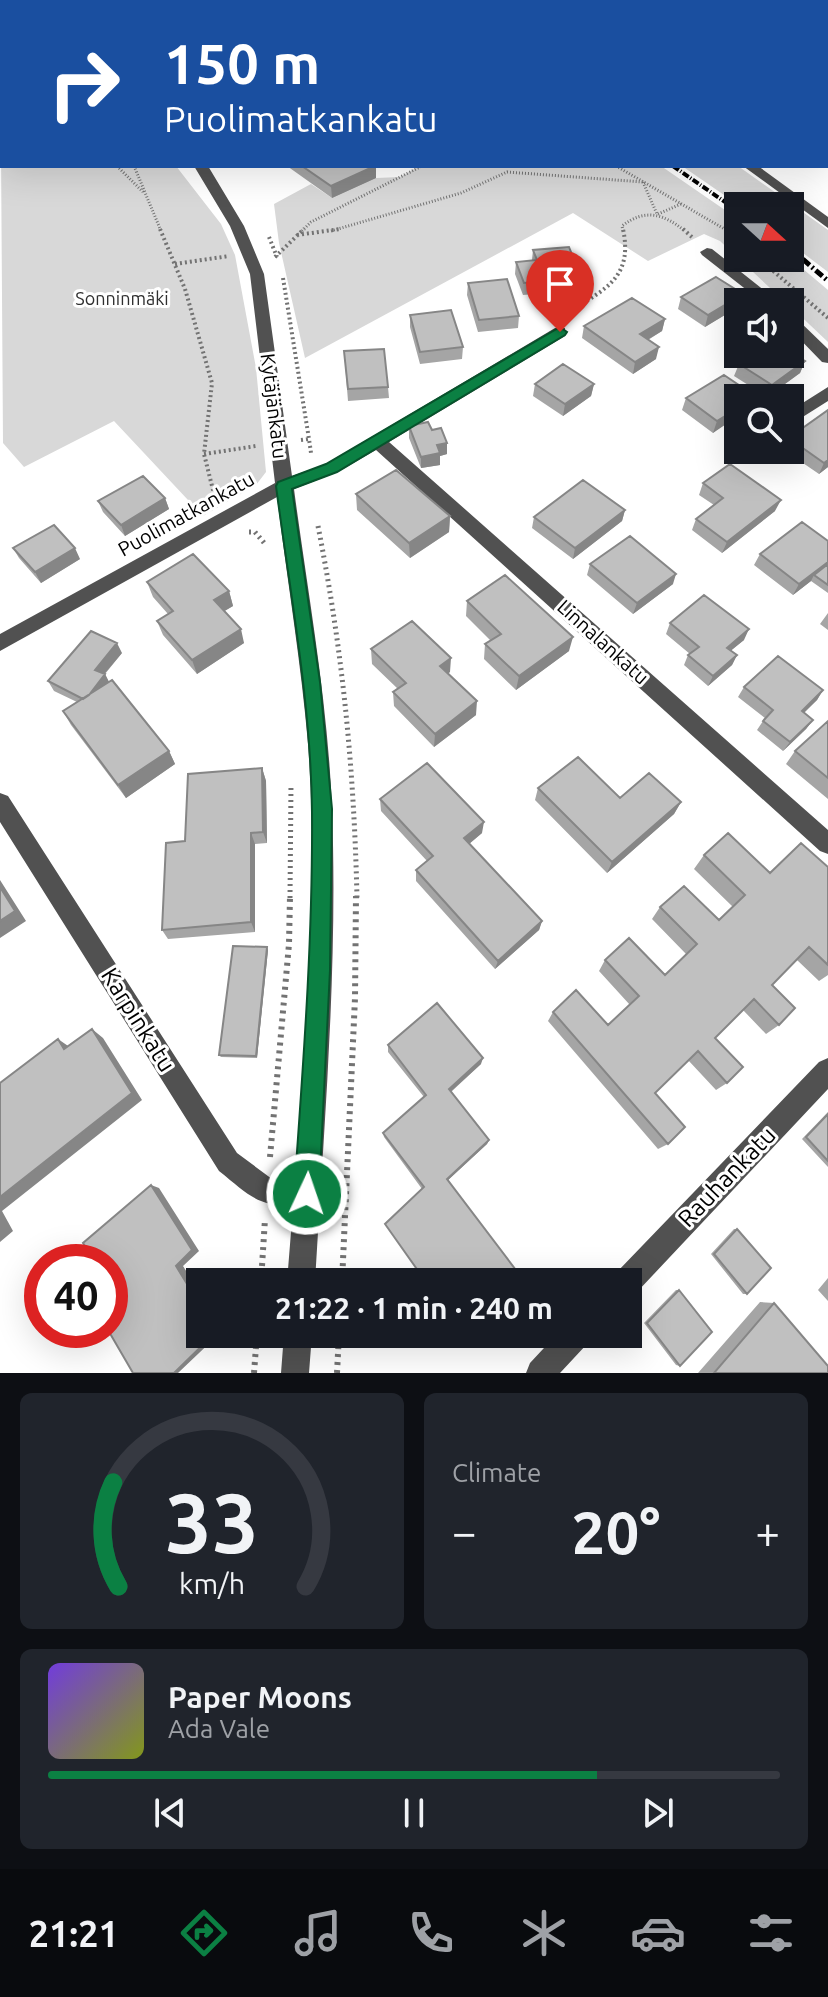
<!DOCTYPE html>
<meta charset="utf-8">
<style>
:root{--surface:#171b24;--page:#20242c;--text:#f1f3f6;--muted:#9ea1a6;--line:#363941;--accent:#0b8043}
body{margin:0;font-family:Ubuntu,sans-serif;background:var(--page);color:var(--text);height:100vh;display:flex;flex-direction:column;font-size:30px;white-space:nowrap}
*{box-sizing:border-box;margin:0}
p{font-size:26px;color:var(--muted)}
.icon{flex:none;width:44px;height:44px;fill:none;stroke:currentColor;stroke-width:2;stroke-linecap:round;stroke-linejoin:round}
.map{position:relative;height:1373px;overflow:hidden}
.details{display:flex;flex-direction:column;gap:20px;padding:20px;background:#0d0f14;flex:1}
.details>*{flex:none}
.hud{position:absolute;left:0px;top:0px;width:828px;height:168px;box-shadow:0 8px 32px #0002;background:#1a4fa0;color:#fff;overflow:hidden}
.needle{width:52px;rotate:111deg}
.buttons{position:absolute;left:724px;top:192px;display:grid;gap:16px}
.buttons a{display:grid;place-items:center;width:80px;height:80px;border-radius:0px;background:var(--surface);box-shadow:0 8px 32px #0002;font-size:40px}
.speed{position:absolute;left:24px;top:1244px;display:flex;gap:16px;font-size:40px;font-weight:700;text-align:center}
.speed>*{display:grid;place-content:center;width:104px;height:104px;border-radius:50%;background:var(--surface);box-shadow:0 8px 32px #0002;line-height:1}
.speed .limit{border:12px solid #d22;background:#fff;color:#111}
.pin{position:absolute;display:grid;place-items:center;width:68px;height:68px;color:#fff;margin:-82px -34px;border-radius:50% 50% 50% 0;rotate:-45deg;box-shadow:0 0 8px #0007}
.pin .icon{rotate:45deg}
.me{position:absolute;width:88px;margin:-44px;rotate:3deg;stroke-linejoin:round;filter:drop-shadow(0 0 6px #0008)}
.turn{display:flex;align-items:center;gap:28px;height:168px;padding:0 32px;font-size:36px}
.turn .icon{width:104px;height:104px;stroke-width:2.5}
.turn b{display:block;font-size:56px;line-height:68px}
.big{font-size:60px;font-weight:700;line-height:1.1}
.details .tile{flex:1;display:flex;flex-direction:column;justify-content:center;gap:12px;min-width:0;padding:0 28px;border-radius:12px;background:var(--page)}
.details .dial{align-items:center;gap:0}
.dial svg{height:208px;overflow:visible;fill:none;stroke:var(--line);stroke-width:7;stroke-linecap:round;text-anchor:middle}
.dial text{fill:var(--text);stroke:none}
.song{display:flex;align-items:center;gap:24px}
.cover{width:96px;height:96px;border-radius:12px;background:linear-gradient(135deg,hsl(260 70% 55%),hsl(70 70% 35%))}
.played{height:8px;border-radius:4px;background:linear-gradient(90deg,var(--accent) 75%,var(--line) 75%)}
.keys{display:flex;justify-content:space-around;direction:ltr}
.heat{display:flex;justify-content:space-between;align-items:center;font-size:44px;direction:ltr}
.details .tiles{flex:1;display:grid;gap:20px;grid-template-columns:1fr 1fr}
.tile:last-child{grid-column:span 2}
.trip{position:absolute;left:186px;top:1268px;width:456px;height:80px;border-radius:0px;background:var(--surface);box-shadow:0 8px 32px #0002;font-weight:700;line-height:80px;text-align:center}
.dock{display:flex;height:128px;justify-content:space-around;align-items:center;background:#090b0e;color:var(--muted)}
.dock .icon{width:56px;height:56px}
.dock .on{color:var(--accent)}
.dock b{font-size:36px;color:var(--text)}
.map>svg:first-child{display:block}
</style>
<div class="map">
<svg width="828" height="1373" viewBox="0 0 828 1373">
<rect width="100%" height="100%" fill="#fff"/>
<!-- green -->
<path fill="#d8d8d8" d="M0,0L59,2H2V166H176L221,224L235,255L256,368L266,472L256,485L203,516L114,421L24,467L3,443Z
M420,166H661L738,219V258L720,241L704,234L648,261L573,213L305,358L279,243L274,204L311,184L332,198L376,178L400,177Z
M682,166H738L828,230V272L790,243V206H740Z
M738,258H790L828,290V342L790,306V302H785Z"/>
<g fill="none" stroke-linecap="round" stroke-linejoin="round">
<!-- path-far3 -->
<path stroke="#737373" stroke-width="3" stroke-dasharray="1 2" stroke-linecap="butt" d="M357,0L360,2
M117,166L143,192
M134,166L161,231
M616,166L728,231
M643,182L657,214
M658,214L681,204
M302,231L311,222L422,166
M331,231L461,193L507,172L643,182
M623,231L622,226C645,208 664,214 685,231"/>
<!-- path-far2 -->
<path stroke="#737373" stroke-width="4" stroke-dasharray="2 3" stroke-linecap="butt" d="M160,229L185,289L212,383L204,454L215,498
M683,229L693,238
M726,229L738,240
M297,235L340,229
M269,237L277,257
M275,257L304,229
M758,258L828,318
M175,264L229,256
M283,278L309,439
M568,316L571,310C607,289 633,276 623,229
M301,440L309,439L311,453
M204,454L256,446"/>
<!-- path-far1 -->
<path stroke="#737373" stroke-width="5" stroke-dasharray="2 4" stroke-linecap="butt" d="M318,526C343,653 354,769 357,898
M249,532H255L265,544
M290,898L291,784"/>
<!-- path -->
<path stroke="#737373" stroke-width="6" stroke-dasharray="3 5" stroke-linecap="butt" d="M270,1157L289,944L290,896
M261,1282L265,1219
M342,1282L355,998L356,896
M254,1373L257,1334
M337,1373L339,1334"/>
<!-- minor -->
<path fill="#515151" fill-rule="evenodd" d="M70,0H82V2H70Z
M467,0H479L481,2H469Z
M194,166H208L244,226L264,274L292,476L326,464L555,328H565V336L389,442L828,830V854L820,851L376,450L338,472L294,489C308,595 328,702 332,809C338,966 324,1125 315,1282H287L293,1207C255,1205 248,1194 219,1171L0,822V793L8,796L237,1153L272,1179L295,1180C305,1036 319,889 308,744C301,662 287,579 277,497L0,651V634L275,483L250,274L230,226Z
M743,166H758L828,217V228Z
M707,248L712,249L779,302H762L702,255L700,252Z
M790,315L795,317L828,349V363L822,362L790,329Z
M828,387V401L790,425V411Z
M828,1058V1089L637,1292L628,1295V1282H613L617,1272L819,1062Z
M284,1334H312L309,1373H281Z
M557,1334H591L587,1344L560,1373H526L530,1363Z"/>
<!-- rail-far1 -->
<path stroke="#000" stroke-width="4" stroke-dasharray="7 2 1 2" stroke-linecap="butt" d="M407,0L411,2
M673,166L738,211"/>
<!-- rail -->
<path stroke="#000" stroke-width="5" stroke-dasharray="9 3 2 3" stroke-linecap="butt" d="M790,248L828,281"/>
</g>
<!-- wall -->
<path fill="#a5a5a5" d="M287,166H376V178L332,198Z
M533,250L579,272L577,284L547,287L546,293L523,295L515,274L516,262L532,260Z
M468,283L519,316L518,328L478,332L467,295Z
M681,297L738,302V307L705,327L678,309Z
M410,315L463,347L462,359L420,364L410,327Z
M665,319L662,331L648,340L656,359L633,374L582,338L584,326Z
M344,351L388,387L389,398L348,401Z
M805,361L800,373L767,397L734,376L739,364Z
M535,384H594L591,396L563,416L533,396Z
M755,396L713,433L682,410L686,398Z
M828,410V467L819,474L784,450H790V437Z
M409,426L432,430L447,454L440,456V465L421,468L409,438Z
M703,483L775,511L722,553L692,530L696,519L714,505L699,495Z
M356,494L450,516L449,532L410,558L357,510Z
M165,498L169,509L125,536L103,512L98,501Z
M625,510L622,521L573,559L532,528L534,517Z
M828,541V593L811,581L793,595L754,565L760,554Z
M13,548L80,559L41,583L19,558Z
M590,564L673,584L633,614L587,575Z
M147,582L229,591L233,606L224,611L244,643L197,674L163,635L157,621L168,614L153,597Z
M467,601L569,651L516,690L484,659L485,644L491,641L466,616Z
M828,613V630L820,624Z
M670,623L744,640L731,650L737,655L732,665L708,686L684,665L688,655L690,654L666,634Z
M371,649L450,672L448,673L476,715L434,747L394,706L393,692L398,689L372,664Z
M122,653L105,674L109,682L169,751L175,764L126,798L71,725L63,711L77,702L54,691L48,681Z
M744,687L823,690L817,700L804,713L813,720L806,729L783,751L757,730L765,718L738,697Z
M828,721V799L786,764L795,751Z
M262,768L266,781L267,843L255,844V932L168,939L162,930L185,841Z
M538,788L620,798L681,802L674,814L607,873L535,800Z
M380,799L482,833L469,844L542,921L539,930L495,969L416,881V870L427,861L381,811Z
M704,855L828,930V975L819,981L797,960L772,985L779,1025L766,1034L743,1010L715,1038L727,1083L716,1090L688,1060L655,1093L668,1144L658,1149L548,1021L553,1012L608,1025L630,1005L599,971L605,960L665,975L687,955L652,919L660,907L719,920L733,907L694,869Z
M267,947L268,950L257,1058L221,1057L219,1055Z
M388,1045L481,1064L451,1092L489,1140L487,1144L448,1180L422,1189L384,1137L383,1133L424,1097L388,1052Z
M828,1112V1167L802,1139Z
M734,1229H737L747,1294H743L711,1254Z
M828,1278V1301L818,1290Z
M676,1290H679L680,1366L676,1365L644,1323Z
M760,1302L774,1303L828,1373H698Z"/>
<!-- shaded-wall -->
<path fill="#868686" d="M376,166V178L332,198L331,186Z
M743,294L740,302H738V307L705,327L708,315Z
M665,319L662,331L637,346L640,334Z
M659,347L656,359L633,374L635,362Z
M805,361L800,373L767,397L772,385Z
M594,384L591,396L563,416L565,404Z
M738,408V416L713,433L717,421Z
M447,443V454L440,456V465L421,468V457L437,445Z
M828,460V467L819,474L824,463Z
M165,498L169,509L125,536L121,525Z
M781,500L775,511L722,553L727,542Z
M625,510L622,521L573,559L575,548Z
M450,516L449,532L410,558L409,543Z
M75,548L80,559L41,583L35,572Z
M828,562V568L814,575L811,581L793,595L799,584Z
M676,574L673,584L633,614L637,603Z
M229,591L233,606L218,615L214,600Z
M241,629L244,643L197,674L192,660Z
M749,629L744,640L722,658L727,648Z
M573,637L569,651L516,690L519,676Z
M117,643L122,653L100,679L95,670Z
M737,655L732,665L708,686L713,676Z
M451,658L450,672L439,680L440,666Z
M105,674L110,684L85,700Z
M823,690L817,700L795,721L802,711Z
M477,701L476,715L434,747L435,734Z
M813,720L806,729L783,751L790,742Z
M169,751L175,764L126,798L118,785Z
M262,768L266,781L267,843L263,832Z
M681,802L674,814L607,873L612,862Z
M484,822L482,833L463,849L464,838Z
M251,833L255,844V932L251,922Z
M0,880L26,921L0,938Z
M542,921L539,930L495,969L498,961Z
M267,947L268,950L257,1058L256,1056Z
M92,1029L103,1038L142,1100L2,1211L13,1231L0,1242V1197Z
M58,1039L71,1048L64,1049Z
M483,1058L481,1064L448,1094L449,1089Z
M489,1140L487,1144L446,1182L447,1179Z
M151,1185L159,1188L199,1251L183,1266L200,1293V1305L176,1266Z
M214,1334H219L178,1373H174Z"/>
<!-- building -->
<path fill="#c0c0c0" stroke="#868686" stroke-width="2" d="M302,166H375L331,186Z
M569,247L579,272L546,275L547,281L524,283L516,262L537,260L533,250Z
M716,277L743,294L708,315L681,297Z
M507,279L519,316L479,320L468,283Z
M632,298L665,319L640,334L659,347L635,362L584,326Z
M451,310L463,347L420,352L410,315Z
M384,349L388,387L348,389L344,351Z
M790,352L805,361L772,385L739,364L753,354H790Z
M563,364L594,384L565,404L535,384Z
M724,375L755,396L753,398H738V408L717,421L686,398Z
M828,410V460L824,463L790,439V437Z
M428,422L432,430L441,428L447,443L437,445L440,453L421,457L409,426Z
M730,464L781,500L727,542L696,519L723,498L703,483Z
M396,470L450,516L409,543L356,494Z
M143,476L165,498L121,525L98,501Z
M583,480L625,510L575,548L534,517Z
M802,522L828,541V562L799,584L760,554Z
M54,525L75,548L35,572L13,548Z
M630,536L676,574L637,603L590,564Z
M193,554L229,591L214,600L241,629L192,660L157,621L173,611L147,582Z
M828,564V585L814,575Z
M505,575L573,637L519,676L485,644L501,634L467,601Z
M704,595L749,629L727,648L737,655L713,676L688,655L699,647L670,623Z
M412,621L451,658L440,666L477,701L435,734L393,692L406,683L371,649Z
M91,631L117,643L95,670L105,674L89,695L83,699L48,681Z
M778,656L823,690L802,711L813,720L790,742L763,721L773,710L744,687Z
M112,680L169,751L118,785L63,711Z
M828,721V778L795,751Z
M578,757L620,798L649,773L681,802L612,862L538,788Z
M427,763L484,822L464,838L542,921L498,961L416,870L433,856L380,799Z
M262,768L263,832L251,833V922L162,930L166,843L185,841L188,774Z
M728,833L770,873L801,843L828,867V965L809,947L772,985L795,1008L779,1025L754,999L715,1038L743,1067L727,1083L698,1051L655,1093L685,1127L668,1144L553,1012L576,990L608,1025L639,996L605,960L629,938L665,975L697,944L660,907L684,886L719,920L745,895L704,855Z
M0,887L15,911L0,921Z
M233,946L267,947L256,1056L219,1055Z
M437,1003L483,1058L449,1089L489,1140L447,1179L525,1282H426L385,1224L424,1187L383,1133L426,1095L388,1045Z
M92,1029L132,1093L0,1197V1083L58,1039L64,1049Z
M828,1114V1161L806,1137Z
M151,1185L192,1250L176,1266L200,1305V1334H214L174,1373H133L108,1330H110V1315L120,1305L110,1288V1262H95L83,1243Z
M737,1229L771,1268L747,1294L714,1254Z
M679,1290L712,1332L680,1366L647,1323Z
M774,1303L828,1366V1373H714Z
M463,1334H479L470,1343Z"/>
<!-- route -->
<path fill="#0b8043" stroke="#07532c" stroke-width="2" d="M560,327L567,332L565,335L337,472L292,489L320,682L332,809L330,970L319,1194L315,1203L307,1207L298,1203L294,1194C303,1067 313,940 312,812C311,703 290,593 276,486L278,482L326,464Z"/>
<g text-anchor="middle" stroke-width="6" stroke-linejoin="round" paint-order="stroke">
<!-- far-park labels -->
<g font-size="18" fill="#2f2f2f" stroke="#fff">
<text x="122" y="305">Sonninmäki</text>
</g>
<!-- street labels -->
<g font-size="20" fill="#000" stroke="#fff">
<text transform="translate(274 406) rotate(83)" y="7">Kytäjänkatu</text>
<text transform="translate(186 514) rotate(-29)" y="7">Puolimatkankatu</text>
<text transform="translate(603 642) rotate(42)" y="7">Linnalankatu</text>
</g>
<!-- near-street labels -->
<g font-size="24" fill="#000" stroke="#fff">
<text transform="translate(138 1020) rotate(58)" y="8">Karpinkatu</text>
<text transform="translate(727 1177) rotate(-46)" y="8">Rauhankatu</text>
</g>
</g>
</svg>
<div class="buttons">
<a><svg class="needle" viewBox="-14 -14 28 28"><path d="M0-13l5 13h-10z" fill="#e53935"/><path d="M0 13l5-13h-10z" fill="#9ea1a6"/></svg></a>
<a><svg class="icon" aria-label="sound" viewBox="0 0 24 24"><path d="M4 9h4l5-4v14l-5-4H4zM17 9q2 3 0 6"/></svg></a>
<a><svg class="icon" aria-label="search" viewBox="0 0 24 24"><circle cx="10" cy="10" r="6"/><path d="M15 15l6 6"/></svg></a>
</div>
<div class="speed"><div class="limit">40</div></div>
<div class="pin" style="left:560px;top:332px;background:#d93025"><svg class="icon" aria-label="arrive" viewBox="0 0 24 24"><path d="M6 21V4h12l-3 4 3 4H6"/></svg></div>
<svg class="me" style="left:307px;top:1194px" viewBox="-20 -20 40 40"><circle r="17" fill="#0b8043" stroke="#fff" stroke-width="3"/><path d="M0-11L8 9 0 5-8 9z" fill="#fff"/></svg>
<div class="trip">21:22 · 1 min · 240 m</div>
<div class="hud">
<div class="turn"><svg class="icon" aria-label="right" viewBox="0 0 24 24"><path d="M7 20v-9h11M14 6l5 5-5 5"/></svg><div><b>150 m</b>Puolimatkankatu</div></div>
</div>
</div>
<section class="details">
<div class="tiles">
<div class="tile dial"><svg viewBox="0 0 100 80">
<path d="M14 69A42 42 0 1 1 86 69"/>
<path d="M14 69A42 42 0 0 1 12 29" stroke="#0b8043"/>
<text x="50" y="56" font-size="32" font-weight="700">33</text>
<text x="50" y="72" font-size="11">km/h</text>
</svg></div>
<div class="tile"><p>Climate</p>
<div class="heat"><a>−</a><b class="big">20°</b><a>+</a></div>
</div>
<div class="tile">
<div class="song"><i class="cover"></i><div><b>Paper Moons</b><p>Ada Vale</p></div></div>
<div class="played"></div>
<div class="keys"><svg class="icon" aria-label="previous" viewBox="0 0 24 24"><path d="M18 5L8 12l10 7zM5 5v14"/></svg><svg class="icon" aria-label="pause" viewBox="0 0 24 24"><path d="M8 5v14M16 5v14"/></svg><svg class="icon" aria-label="next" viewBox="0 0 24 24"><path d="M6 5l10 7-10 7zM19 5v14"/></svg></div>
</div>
</div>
</section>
<nav class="dock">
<b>21:21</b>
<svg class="icon on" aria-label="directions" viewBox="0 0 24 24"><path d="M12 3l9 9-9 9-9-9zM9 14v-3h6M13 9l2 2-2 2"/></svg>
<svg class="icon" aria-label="music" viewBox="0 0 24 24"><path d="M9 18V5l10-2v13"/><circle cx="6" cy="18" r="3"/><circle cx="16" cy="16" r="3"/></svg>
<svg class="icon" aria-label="phone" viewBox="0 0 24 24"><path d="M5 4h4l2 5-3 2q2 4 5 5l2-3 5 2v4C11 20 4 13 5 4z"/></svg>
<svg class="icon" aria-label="climate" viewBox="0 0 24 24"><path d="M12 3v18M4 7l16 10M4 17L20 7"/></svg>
<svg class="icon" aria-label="car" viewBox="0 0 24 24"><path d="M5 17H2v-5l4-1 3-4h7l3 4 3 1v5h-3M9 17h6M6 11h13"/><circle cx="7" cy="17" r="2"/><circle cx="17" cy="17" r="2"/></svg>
<svg class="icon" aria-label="filters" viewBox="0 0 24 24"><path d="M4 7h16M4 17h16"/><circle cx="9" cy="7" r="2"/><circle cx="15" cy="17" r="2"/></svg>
</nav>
